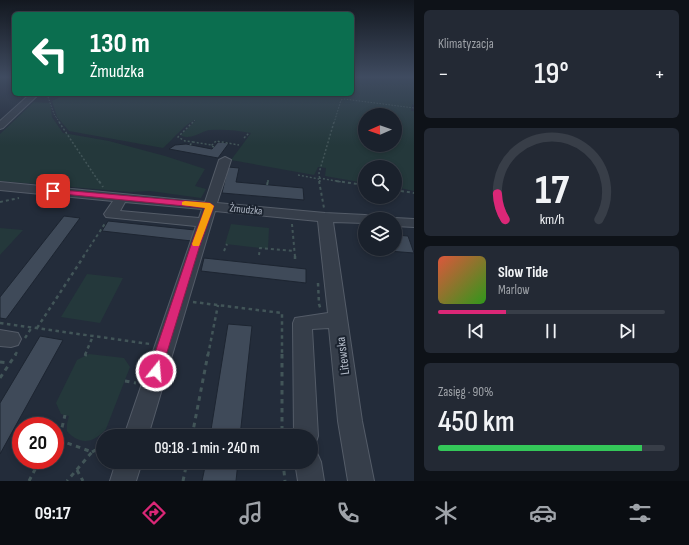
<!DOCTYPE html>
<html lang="pl">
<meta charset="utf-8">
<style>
:root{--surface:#1a212c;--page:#232934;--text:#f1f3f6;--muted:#9fa3a9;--line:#383e48;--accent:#db2777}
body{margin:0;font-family:"Sofia Sans Condensed",sans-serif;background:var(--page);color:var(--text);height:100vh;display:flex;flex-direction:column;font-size:15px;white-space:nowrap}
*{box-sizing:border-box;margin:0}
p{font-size:13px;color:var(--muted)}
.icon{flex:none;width:22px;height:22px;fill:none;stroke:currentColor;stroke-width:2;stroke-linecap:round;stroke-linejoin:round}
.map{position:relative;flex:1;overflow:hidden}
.side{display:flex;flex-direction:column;gap:10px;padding:10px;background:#0e1218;width:275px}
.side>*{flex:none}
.hud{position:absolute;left:12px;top:12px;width:342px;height:84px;border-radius:6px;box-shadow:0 2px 6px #0003,0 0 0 1px var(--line);background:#0b6e4f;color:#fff;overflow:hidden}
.needle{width:26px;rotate:268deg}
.tools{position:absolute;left:358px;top:108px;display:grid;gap:8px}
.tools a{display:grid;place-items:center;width:44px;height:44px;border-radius:50%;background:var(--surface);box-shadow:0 2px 6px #0003,0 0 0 1px var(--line);font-size:20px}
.speed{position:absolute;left:12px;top:417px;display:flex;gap:8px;font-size:20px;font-weight:700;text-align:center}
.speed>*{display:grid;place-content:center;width:52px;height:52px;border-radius:50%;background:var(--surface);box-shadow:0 2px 6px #0003,0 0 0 1px var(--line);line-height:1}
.speed .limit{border:6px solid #d22;background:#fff;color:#111}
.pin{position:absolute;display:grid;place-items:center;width:34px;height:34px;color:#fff;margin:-17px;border-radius:8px;box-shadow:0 2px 6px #0006}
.me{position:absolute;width:44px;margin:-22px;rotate:17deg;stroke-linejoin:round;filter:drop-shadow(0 0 3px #0008)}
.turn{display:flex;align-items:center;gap:14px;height:84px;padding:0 12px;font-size:18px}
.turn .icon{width:52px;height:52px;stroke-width:2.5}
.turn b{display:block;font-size:28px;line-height:34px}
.big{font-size:30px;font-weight:600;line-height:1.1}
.side .widget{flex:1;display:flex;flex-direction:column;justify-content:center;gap:6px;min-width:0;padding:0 14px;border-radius:6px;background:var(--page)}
.side .dial{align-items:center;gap:0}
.dial svg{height:104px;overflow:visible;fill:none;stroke:var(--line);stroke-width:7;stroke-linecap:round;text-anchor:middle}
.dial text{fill:var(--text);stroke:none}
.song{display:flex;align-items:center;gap:12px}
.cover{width:48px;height:48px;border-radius:6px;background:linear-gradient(135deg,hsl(10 70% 55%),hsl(110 70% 35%))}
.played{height:4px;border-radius:2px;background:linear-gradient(90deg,var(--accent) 30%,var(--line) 30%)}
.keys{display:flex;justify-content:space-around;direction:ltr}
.heat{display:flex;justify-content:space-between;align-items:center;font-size:22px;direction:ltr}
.charge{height:6px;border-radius:3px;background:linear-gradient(90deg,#34c759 90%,var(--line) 0)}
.trip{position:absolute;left:96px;top:429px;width:222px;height:40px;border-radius:20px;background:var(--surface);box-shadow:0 2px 6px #0003,0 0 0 1px var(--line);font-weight:600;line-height:40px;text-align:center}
.tab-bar{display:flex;height:64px;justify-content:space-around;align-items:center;background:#0a0d12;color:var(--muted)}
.tab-bar .icon{width:28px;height:28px}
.tab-bar .on{color:var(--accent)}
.tab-bar b{font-size:18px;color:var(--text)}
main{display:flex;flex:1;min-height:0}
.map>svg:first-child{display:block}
</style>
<main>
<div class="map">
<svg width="414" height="481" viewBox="0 0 414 481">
<rect width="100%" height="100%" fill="#232c3a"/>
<!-- green -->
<path fill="#24383b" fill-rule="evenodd" d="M352,77H414V105L412,104L411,111H414V191L395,187V167H365V183L325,176L326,168L318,167L314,175L231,160L251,133C237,130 223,129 209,130C200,132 191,140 182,136L181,135L196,120C186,122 172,141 163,148L69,131L57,117L52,101L66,94H352ZM365,115H395V145H365Z
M34,102L50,103L52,117L63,133L109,141L165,156L205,169L195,186L206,189L201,198L150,191L131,192L0,181V134Z
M231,224L269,228L268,249L225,244Z
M0,228L23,230L0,255Z
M87,274L123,278L100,323L61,317Z
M89,354L124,358L130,367L106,429C94,443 80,446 67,431V424L69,416L61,414L56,403L77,360Z"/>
<!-- building -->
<path fill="#3f4a59" stroke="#1d2531" d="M218,142L229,143L218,158L169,149L175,145L186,144L212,149Z
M228,167L239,168L236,182L303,188L304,200L222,193Z
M64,216L80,218L6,319L0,318V297Z
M108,221L195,230L192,241L102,231Z
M395,235L408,236L414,253L376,250L395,249Z
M204,258L306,269V283L201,271Z
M228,324L252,326L240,436H210Z
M40,336L63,340L0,454V403Z
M206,462H238L236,481H202Z"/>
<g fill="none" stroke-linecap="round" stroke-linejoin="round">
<!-- minor casing -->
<g stroke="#545c68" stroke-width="2">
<path id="minor" d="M30,94H39L3,128L0,129V121Z
M225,157L231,160L217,203L325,213L365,215L370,216L372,219H365V223L333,222L362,421L374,481H348L338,421L329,328L312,329L318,436L315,445L311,446V436H294L293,323L295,318L328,313L318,221L215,211L148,436H124L196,226L106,217L104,214L113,201L0,190V182L205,202L219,160ZM125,202L202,209L199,218L120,211Z
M395,218L414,219V227L395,226V219H390Z
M0,330L18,333L21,339L18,345L11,347L0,346Z
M311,451L317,453L321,462L324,481H298L295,462H311Z
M116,462H142L136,481H110Z"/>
</g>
<!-- path-far4 -->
<path stroke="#425558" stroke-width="1" stroke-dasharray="1.5 1.5" stroke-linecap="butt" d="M47,94L54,114L60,123
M192,123L195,120
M334,123L341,100L344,99L414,108"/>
<!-- path-far3 -->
<path stroke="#425558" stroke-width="1.5" stroke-dasharray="2 2" stroke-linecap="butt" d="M59,122L99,182
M193,122L178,137L185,141L193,142
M244,138L249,133
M190,145L193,142L212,145
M214,147L211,146L216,141L239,145
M298,175L319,179
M319,178L342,182
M268,182V179
M320,182L319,173L334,122"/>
<!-- path-far2 -->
<path stroke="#425558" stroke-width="2" stroke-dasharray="3 3" stroke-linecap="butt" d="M99,181L103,187
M319,181L324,208
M336,181L365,185
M267,185L268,181
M395,190L414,193
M0,202L19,198
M292,224L295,257
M224,251L227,244
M259,255L260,248L294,251
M83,257L106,222"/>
<!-- path-far1 -->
<path stroke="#425558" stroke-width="2.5" stroke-dasharray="3.5 3.5" stroke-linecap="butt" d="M295,256V259
M318,283L319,304L321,310
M193,302L282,313V355
M0,323L150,344
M37,328L84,256
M25,338L32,327
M15,355L17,352
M85,355L93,336
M208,355L218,305"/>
<!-- path -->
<path stroke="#425558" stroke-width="3" stroke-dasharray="4.5 4.5" stroke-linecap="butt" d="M282,354V436
M85,356L86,354
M0,362L9,363
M0,378L16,354
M125,381L136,383
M192,436L208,354
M59,440L92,452L67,481
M55,443L59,440L65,415
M92,452L103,446
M283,462L285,481
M77,470L83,481
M29,481L40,460
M183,481L187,462"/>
<!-- minor -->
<use href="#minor" fill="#363e4a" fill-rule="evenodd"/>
</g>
<!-- sky -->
<linearGradient id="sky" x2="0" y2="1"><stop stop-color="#131820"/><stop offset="0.53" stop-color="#3f4b60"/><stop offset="1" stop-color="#3f4b60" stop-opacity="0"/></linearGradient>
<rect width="414" height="145" fill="url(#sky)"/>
<!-- route -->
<path fill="#db2777" stroke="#8e194d" d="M50,189L210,203L214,206L199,248L160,375L156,377L151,375L149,371L190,248L205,208L53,193H50Z"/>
<!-- slow -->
<path fill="#f59e0b" d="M185,201L210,203L214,206L199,246H193L192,244L205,208L182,205V202Z"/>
<g text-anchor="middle" stroke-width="4" stroke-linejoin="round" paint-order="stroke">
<!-- street labels -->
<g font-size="11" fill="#b1b9c6" stroke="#1b232f">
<text transform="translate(246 209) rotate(6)" y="4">Żmudzka</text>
</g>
<!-- near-street labels -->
<g font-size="13" fill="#b1b9c6" stroke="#1b232f">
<text transform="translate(342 356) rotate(-97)" y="5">Litewska</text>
</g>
</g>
</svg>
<div class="tools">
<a><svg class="needle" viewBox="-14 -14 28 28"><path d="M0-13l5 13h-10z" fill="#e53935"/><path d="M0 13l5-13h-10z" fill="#9fa3a9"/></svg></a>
<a><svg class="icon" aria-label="search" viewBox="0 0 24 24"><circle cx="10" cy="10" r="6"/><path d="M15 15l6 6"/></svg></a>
<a><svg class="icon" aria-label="layers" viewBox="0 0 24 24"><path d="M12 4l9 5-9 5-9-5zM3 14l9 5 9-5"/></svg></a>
</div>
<div class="speed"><div class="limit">20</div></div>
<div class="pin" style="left:53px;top:191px;background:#d93025"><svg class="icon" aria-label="arrive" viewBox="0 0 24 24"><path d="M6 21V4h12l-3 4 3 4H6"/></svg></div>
<svg class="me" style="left:156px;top:371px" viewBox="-20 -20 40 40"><circle r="17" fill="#db2777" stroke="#fff" stroke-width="3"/><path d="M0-11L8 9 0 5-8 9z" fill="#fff"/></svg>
<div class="trip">09:18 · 1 min · 240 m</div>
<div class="hud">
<div class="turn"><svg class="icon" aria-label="left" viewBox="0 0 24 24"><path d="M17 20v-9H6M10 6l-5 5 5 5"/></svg><div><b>130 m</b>Żmudzka</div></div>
</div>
</div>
<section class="side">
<div class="widget"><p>Klimatyzacja</p>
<div class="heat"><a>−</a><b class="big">19°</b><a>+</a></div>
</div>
<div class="widget dial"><svg viewBox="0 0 100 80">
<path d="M14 69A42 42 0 1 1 86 69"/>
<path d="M14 69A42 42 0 0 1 8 49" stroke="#db2777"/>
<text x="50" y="56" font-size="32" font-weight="700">17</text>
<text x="50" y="72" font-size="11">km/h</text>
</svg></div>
<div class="widget">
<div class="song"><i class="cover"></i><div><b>Slow Tide</b><p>Marlow</p></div></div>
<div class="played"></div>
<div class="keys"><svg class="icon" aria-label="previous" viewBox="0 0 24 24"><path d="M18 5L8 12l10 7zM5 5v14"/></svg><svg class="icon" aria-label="pause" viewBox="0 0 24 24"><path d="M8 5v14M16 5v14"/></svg><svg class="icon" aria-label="next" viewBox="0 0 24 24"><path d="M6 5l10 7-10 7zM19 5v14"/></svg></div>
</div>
<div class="widget"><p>Zasięg · 90%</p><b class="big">450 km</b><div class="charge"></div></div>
</section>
</main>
<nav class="tab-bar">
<b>09:17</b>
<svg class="icon on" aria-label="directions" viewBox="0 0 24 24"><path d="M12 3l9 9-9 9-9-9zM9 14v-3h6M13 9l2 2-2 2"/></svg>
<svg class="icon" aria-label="music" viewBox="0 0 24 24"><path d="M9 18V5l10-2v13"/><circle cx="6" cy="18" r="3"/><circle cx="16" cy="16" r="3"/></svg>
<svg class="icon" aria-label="phone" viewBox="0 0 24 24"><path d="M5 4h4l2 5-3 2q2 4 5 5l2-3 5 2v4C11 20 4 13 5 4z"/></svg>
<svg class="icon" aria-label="climate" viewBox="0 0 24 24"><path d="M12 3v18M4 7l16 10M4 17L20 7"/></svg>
<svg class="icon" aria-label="car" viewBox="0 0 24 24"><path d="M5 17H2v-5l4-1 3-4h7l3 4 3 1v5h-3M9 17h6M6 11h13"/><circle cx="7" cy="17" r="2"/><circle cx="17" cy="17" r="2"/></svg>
<svg class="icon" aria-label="filters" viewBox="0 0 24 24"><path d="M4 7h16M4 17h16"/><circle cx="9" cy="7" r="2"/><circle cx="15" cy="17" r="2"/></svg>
</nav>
